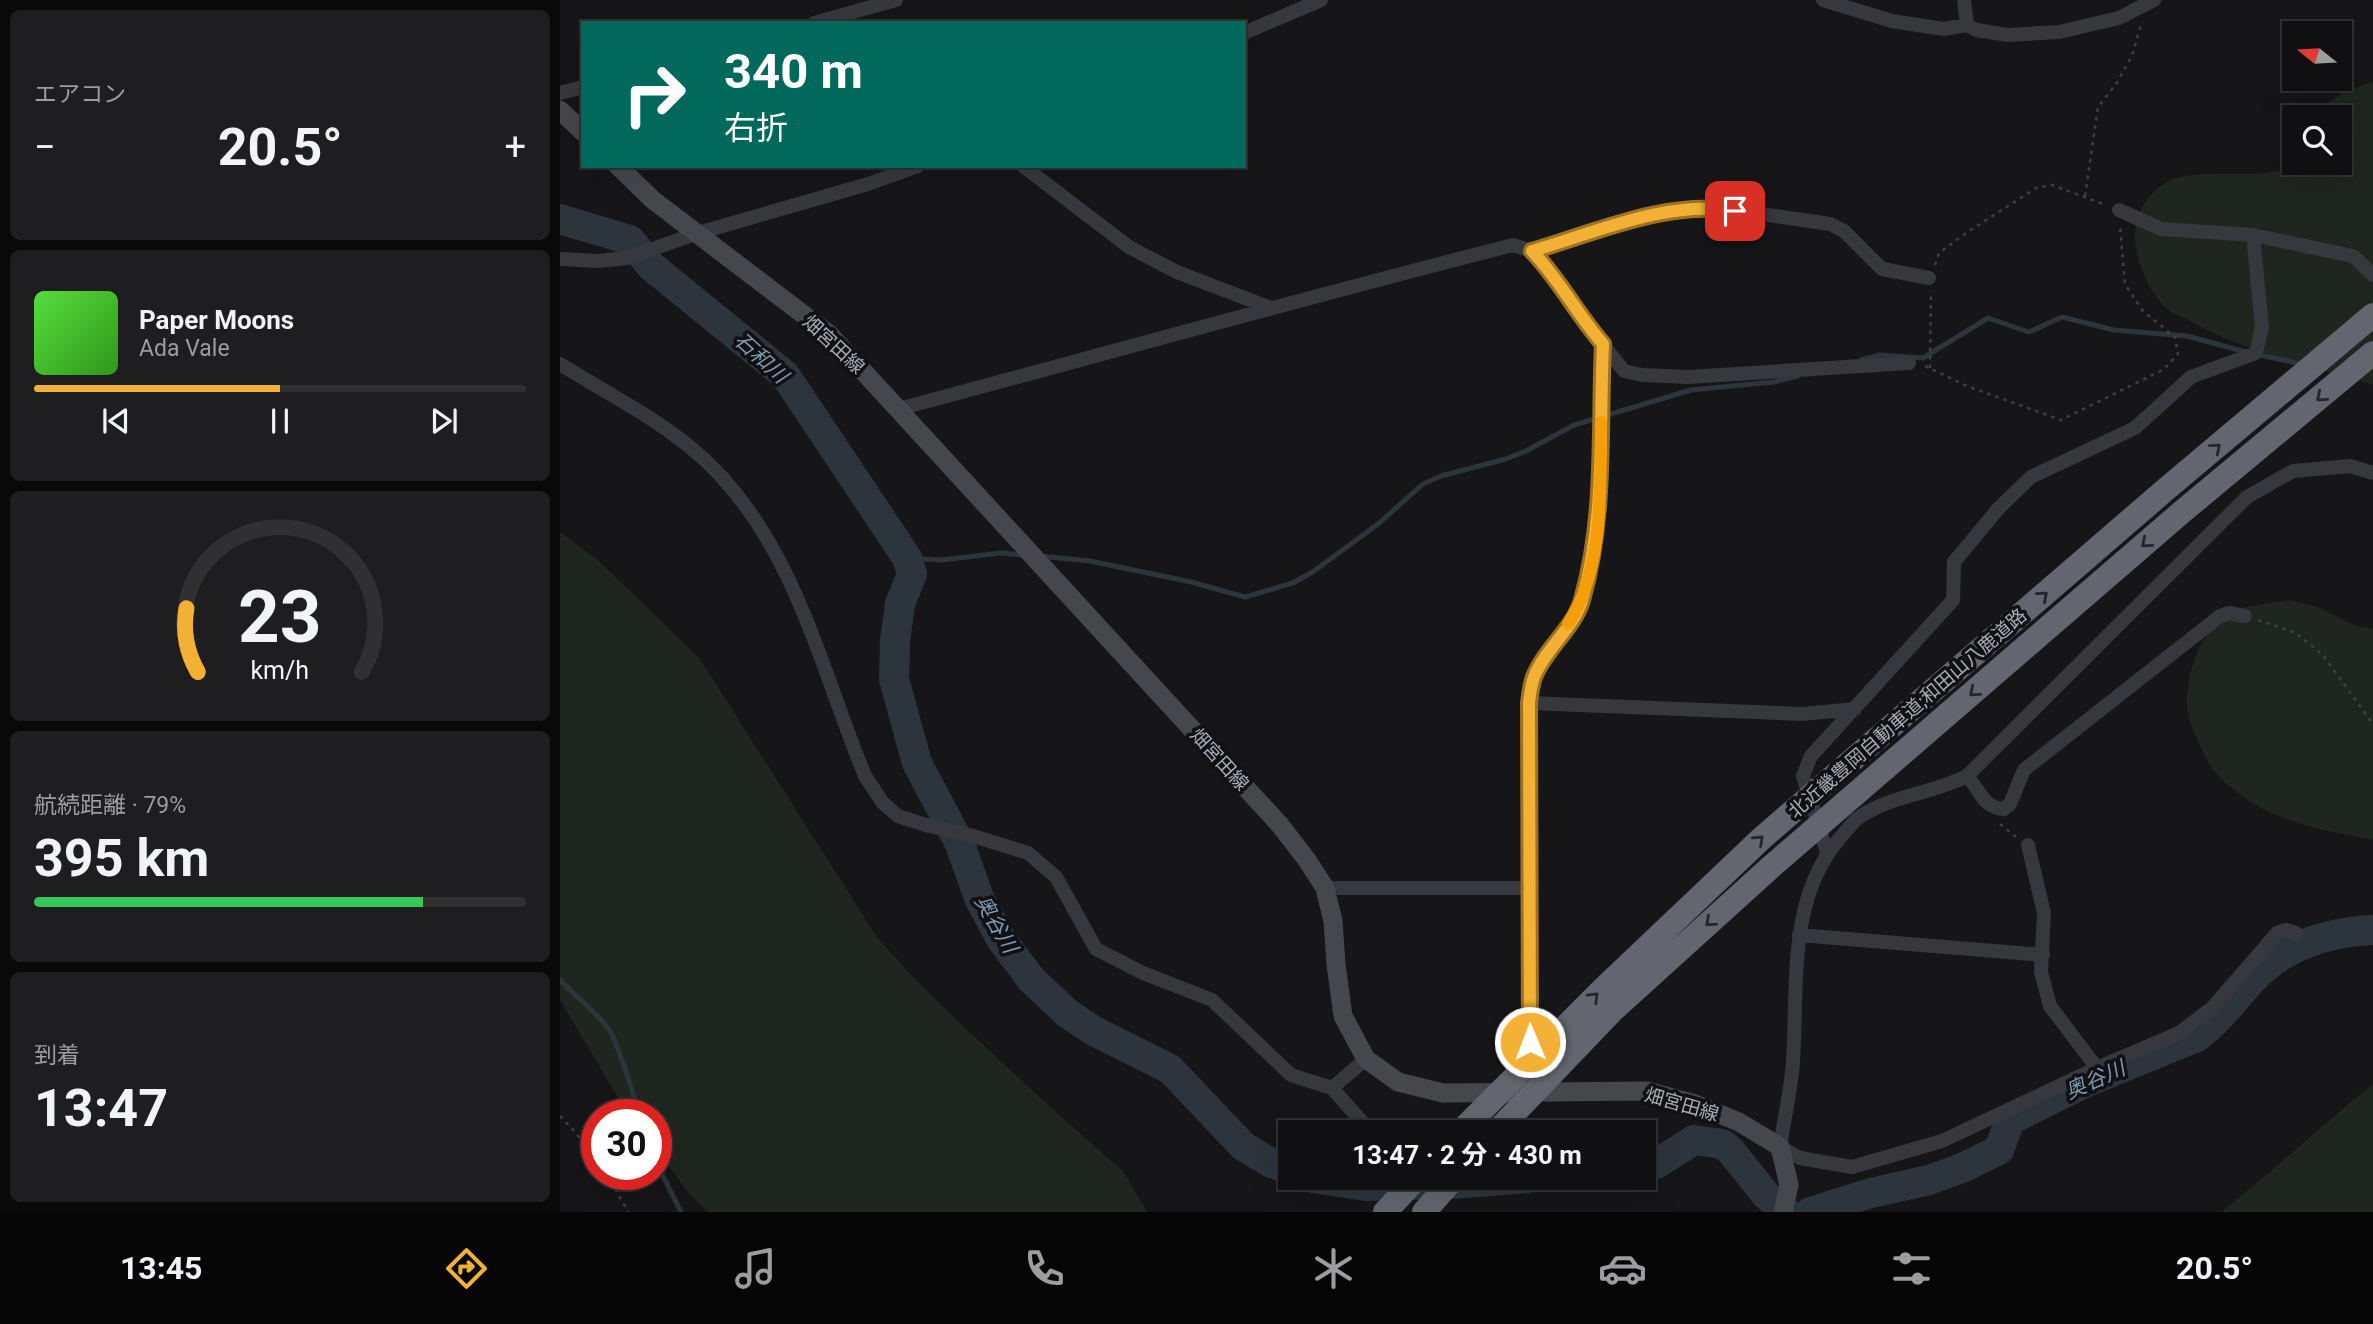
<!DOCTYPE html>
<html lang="ja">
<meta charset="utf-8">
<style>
:root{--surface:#101012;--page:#1e1e20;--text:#f1f3f6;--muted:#9c9d9f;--line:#303032;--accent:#f2b134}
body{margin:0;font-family:Roboto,"Noto Sans JP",sans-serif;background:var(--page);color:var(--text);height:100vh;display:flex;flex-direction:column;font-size:26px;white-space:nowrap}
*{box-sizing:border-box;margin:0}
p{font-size:23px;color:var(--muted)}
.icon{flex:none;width:38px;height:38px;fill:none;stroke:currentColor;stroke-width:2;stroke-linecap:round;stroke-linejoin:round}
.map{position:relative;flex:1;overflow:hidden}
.drawer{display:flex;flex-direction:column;gap:10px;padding:10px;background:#09090a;width:560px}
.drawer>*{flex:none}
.top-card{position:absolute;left:21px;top:21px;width:665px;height:147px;border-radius:0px;box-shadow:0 7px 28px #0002,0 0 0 2px var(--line);background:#00695c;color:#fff;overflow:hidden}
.needle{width:46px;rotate:288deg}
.controls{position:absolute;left:1722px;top:21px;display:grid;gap:14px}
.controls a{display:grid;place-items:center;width:70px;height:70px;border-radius:0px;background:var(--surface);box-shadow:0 7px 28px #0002,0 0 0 2px var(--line);font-size:35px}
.speed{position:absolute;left:21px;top:1099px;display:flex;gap:14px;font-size:35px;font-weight:700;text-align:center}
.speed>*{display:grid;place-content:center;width:91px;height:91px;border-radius:50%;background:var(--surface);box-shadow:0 7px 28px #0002,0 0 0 2px var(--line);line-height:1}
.speed .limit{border:10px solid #d22;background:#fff;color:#111}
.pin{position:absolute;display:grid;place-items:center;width:60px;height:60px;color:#fff;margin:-30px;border-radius:14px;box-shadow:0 4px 10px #0006}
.me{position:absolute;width:77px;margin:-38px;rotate:359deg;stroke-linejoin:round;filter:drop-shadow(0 0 5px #0008)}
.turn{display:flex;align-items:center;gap:24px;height:147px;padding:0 28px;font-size:32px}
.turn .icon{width:91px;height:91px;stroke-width:2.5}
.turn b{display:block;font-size:49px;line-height:60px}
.big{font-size:52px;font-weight:700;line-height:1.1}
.drawer .widget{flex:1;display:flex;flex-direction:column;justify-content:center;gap:10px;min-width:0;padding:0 24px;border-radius:10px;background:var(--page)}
.drawer .dial{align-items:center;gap:0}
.dial svg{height:182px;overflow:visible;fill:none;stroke:var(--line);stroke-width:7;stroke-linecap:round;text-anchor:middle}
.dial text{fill:var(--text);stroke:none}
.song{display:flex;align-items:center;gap:21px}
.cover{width:84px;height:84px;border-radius:10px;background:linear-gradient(135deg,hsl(110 70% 55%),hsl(110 70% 35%))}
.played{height:7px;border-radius:4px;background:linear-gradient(90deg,var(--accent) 50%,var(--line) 50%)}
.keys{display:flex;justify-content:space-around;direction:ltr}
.heat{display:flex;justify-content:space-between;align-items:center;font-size:38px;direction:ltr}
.charge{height:10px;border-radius:5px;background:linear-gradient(90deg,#34c759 79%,var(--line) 0)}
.trip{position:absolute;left:718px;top:1120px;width:378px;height:70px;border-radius:0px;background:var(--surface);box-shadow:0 7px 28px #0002,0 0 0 2px var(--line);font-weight:700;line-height:70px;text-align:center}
.tabs{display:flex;height:112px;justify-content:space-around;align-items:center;background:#060607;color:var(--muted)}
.tabs .icon{width:49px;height:49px}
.tabs .on{color:var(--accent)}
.tabs b{font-size:32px;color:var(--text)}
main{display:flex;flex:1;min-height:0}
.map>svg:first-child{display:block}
</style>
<main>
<section class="drawer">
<div class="widget"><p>エアコン</p>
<div class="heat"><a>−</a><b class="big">20.5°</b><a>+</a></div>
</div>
<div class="widget">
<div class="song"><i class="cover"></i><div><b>Paper Moons</b><p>Ada Vale</p></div></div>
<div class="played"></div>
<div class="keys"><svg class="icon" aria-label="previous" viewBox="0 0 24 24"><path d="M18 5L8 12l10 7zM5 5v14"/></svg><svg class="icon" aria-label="pause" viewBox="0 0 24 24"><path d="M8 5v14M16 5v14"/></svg><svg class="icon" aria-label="next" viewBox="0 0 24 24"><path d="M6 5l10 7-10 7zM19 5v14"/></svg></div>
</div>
<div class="widget dial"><svg viewBox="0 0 100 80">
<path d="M14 69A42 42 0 1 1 86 69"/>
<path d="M14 69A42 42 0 0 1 9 41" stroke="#f2b134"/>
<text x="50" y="56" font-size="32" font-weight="700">23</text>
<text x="50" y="72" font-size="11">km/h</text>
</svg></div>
<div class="widget"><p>航続距離 · 79%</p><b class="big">395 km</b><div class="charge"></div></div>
<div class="widget"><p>到着</p><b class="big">13:47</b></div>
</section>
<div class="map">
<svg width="1813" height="1212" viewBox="0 0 1813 1212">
<rect width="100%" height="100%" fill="#161618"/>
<!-- green -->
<path fill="#1e261f" d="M1813,82V385C1751,366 1684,352 1628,320C1621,316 1610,313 1605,307C1589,292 1574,256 1575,235C1576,212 1589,190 1611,180C1643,166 1714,183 1736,163H1780V117H1761C1770,94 1791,89 1813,82Z
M0,532L38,560L140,659L317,937L354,978L407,1030L499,1115L563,1171L587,1212H148L128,1192L96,1149V1115H71L57,1096L0,1000Z
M1729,600L1758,607L1794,625L1813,629V840C1765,831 1713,822 1674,790C1668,785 1660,779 1655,772C1647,762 1630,726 1628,714C1623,678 1640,625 1677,610C1693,604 1713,603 1729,600Z
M1813,1084V1212H1661C1714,1171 1761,1125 1813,1084Z"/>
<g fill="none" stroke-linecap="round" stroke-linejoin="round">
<!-- stream -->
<path stroke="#2c353c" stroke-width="5" d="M1696,354L1741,364
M1301,360L1320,355L1363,358L1428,318L1469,332L1502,317L1554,330L1627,336L1686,352
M480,556L530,561L631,582L685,597L733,583L754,571L818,524L863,484L881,476L946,459L966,451L1014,425L1131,390L1214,382L1238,376
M347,558L381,560L441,553L463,555
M0,980C14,996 46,1019 53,1037C63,1061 72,1088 79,1115
M96,1162L121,1212"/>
<!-- river -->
<path stroke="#2c353c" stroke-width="30" d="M0,219L70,240L91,266L225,375L347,558L352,574L340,604L335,641L334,679L357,763L400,844L419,898L441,939L471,979L507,1013L534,1031L610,1069L683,1146L711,1163L730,1170
M1083,1167L1096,1164L1134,1140L1162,1144L1170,1150L1206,1195L1226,1212
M753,1178L806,1186L893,1184L967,1178
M1250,1212L1311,1193L1369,1180L1402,1168L1439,1150L1450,1120L1524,1083L1637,1037C1661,1019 1677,995 1698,974C1729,944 1771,932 1813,930"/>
<!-- path -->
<path stroke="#3d3f44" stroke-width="2.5" stroke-dasharray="3.5 5" stroke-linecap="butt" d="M1525,196L1538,107L1556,84L1572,56L1581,24
M1375,265L1379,253L1406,233L1476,188L1492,185L1546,205
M1365,366L1407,386L1501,420L1603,370L1618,354L1615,337L1583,311L1565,284L1560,227
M1370,368L1371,291
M1698,620L1736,633L1762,654L1813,724
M1440,824L1456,837
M0,1116L16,1133L37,1161
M47,1174L68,1212"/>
<!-- minor -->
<path stroke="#37383d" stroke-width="14" d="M1263,0L1332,21L1384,29L1407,25L1416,30L1448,35L1499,32L1559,18L1594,0
M1404,0L1407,25
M254,23L336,0
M684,33L761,0
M0,93L23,87
M463,166L569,247L617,272L711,308
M1559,210L1601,229L1693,235L1793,256L1813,275
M972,251L1092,215L1120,210L1154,207L1270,224L1284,231L1322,269L1369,278
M0,259L39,261L67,258L138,233L308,184L358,166
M0,364C43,391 91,415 130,447C231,529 258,662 305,776L323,803L338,816L369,826L410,835L468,853L496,877L536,949L583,973L652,1000L731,1075L772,1088L806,1059
M339,409C544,354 748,297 953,245L972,251L992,272L1029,327L1064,371L1082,375L1128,377L1349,363
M969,703L1242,714L1295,709
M1407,776C1421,791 1422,807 1444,809L1450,804L1464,770L1660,616L1669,613L1685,616
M1468,845L1484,913L1481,972L1490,1006L1537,1068
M1267,853L1243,776L1251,756L1393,600L1394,562L1438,509L1471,477L1575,428L1631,377L1696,353L1702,327L1693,235
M765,888H968
M1736,933L1726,930L1717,933L1652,1008L1619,1033L1537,1068L1382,1141L1292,1167L1240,1158L1220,1147C1224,1119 1231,1090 1233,1062C1238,987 1227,898 1280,838C1286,831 1292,823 1298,818C1331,795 1372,794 1407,776L1687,497L1733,471L1790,466L1813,473
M1239,935L1483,955
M970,1061L969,703C970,695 971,685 974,677C985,649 1014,628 1022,600C1046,516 1039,430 1043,344
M772,1088L811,1132"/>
<!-- secondary -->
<path stroke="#45474d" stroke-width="19" d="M0,110L23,132
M58,166L93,200L269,334L720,825L747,860L765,888L773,921L776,964L783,1016L806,1059L838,1082L883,1093L1087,1091L1135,1104L1179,1122L1220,1147L1229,1185L1223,1212"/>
<!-- motorway-bridge -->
<path stroke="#63666e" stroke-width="24" d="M900,1132L1043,989L1202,838L1605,490L1813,315
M936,1132L1054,1009L1212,866L1623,511L1813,353
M825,1212L857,1178
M864,1212L894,1178"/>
</g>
<!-- one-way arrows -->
<defs><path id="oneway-chevron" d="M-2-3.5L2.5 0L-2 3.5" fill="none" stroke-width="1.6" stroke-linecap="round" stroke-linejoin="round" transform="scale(1.75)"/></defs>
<g stroke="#26262a">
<use href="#oneway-chevron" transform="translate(1761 397) rotate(140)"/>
<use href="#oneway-chevron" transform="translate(1656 448) rotate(-40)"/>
<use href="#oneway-chevron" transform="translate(1586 543) rotate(139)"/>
<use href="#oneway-chevron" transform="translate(1483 596) rotate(-41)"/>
<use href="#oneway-chevron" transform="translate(1414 692) rotate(139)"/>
<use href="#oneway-chevron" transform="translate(1199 840) rotate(-43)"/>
<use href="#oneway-chevron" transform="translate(1150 922) rotate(138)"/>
<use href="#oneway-chevron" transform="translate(1034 997) rotate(-45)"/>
</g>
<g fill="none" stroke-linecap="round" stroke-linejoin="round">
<!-- route casing -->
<g stroke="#9d7322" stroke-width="18">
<path id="route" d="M970,1042L969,703C970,695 971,685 974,677C985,649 1014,628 1022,600C1046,516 1039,430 1043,344C1017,314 999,279 972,251C1037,232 1106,200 1175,211"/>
</g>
<!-- route -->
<use href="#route" stroke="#f2b134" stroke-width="12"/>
<!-- slow -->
<path stroke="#f59e0b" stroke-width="12" d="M1008,624C1045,567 1040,488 1041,422"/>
</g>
<g text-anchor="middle" stroke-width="7" stroke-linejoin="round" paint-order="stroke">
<!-- street labels -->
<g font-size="19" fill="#a8adb8" stroke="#111113">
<text transform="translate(274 344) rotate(43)" y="7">畑宮田線</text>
<text transform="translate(1347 713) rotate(-41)" y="7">北近畿豊岡自動車道;和田山八鹿道路</text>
<text transform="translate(660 759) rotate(48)" y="7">畑宮田線</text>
<text transform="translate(1122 1104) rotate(16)" y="7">畑宮田線</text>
</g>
<!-- water labels -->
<g font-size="21" font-style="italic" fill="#7f9bb3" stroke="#111113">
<text transform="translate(201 358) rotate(42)" y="7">石和川</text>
<text transform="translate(436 924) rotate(60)" y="7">奥谷川</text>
<text transform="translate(1535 1080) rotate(-24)" y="7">奥谷川</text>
</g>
</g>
</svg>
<div class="controls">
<a><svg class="needle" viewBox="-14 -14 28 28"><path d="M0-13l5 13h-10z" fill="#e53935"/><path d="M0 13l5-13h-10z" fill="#9c9d9f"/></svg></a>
<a><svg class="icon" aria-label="search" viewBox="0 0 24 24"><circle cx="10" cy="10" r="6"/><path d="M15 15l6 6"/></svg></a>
</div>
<div class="speed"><div class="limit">30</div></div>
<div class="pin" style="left:1175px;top:211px;background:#d93025"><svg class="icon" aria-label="arrive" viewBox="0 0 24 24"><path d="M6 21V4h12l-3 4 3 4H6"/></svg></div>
<svg class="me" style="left:970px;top:1042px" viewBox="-20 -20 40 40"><circle r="17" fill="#f2b134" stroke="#fff" stroke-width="3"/><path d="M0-11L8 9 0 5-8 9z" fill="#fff"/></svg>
<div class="trip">13:47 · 2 分 · 430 m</div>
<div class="top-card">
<div class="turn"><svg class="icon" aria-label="right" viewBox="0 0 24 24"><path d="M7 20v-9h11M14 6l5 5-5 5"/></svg><div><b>340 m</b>右折</div></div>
</div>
</div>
</main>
<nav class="tabs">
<b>13:45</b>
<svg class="icon on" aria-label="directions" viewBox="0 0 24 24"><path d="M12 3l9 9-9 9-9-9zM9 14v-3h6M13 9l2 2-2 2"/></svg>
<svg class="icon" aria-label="music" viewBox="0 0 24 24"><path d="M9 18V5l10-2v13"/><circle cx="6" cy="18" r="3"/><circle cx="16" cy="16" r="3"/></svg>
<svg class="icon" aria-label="phone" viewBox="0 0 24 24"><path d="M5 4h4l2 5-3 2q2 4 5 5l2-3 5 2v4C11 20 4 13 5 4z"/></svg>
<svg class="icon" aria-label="climate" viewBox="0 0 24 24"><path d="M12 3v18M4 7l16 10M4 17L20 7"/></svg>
<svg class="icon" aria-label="car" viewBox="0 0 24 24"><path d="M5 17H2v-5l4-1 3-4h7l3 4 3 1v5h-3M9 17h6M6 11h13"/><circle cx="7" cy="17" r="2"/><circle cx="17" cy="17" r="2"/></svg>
<svg class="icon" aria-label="filters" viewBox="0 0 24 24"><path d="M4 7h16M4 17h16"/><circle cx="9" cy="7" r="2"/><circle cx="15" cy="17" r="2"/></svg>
<b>20.5°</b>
</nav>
